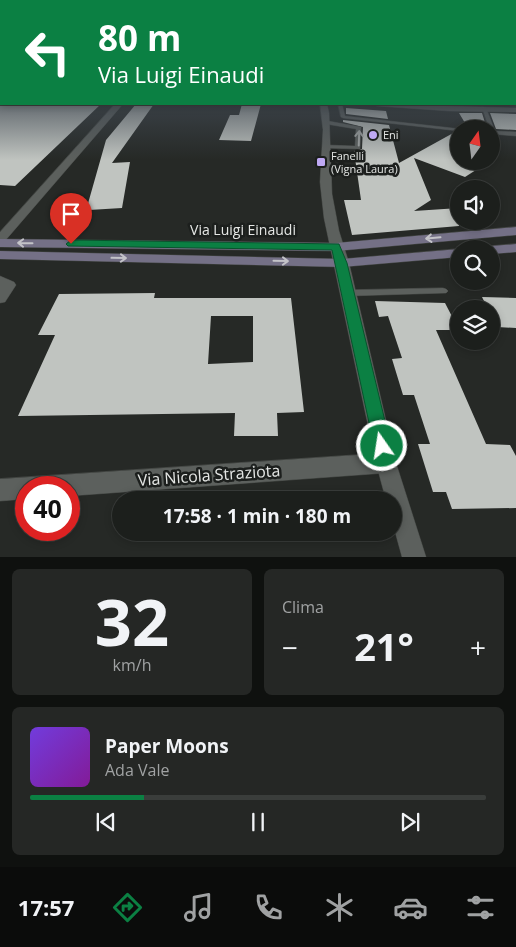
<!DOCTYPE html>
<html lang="it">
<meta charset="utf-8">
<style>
:root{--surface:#1c1f1c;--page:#252725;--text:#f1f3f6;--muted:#a0a2a3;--line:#3a3d3b;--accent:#0b8043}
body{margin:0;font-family:"Open Sans",sans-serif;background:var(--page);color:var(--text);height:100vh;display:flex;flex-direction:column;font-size:19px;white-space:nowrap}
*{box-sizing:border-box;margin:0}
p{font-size:16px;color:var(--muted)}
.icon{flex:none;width:28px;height:28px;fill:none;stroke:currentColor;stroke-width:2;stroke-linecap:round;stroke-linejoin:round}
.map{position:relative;height:557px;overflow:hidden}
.panel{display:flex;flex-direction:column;gap:12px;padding:12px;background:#0f110f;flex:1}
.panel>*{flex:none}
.banner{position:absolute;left:0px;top:0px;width:516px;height:105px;box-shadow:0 2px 8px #0003,0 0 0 1px var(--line);background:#0b8043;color:#fff;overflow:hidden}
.needle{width:32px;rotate:14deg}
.tools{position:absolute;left:450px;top:120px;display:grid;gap:10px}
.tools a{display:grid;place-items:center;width:50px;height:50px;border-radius:50%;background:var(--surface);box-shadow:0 2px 8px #0003,0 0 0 1px var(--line);font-size:25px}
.speed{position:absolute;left:15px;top:476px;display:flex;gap:10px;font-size:25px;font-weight:700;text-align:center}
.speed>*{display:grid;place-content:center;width:65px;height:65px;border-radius:50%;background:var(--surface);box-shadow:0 2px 8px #0003,0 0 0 1px var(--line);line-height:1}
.speed .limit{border:8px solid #d22;background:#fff;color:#111}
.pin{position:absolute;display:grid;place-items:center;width:42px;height:42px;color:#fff;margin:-51px -21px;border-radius:50% 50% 50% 0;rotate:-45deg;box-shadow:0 0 5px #0007}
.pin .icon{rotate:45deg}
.me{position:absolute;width:55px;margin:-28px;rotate:347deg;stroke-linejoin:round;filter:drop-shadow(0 0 4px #0008)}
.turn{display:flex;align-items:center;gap:18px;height:105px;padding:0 15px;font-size:22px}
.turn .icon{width:65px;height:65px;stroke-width:2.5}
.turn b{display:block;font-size:35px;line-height:42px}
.big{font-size:38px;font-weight:700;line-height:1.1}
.panel .widget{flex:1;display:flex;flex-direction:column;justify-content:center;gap:8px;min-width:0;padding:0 18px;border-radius:8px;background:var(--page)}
.panel .dial{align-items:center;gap:0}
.dial b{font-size:65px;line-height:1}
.song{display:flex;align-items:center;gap:15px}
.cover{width:60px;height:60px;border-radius:8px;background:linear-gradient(135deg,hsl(260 70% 55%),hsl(290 70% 35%))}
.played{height:5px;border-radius:2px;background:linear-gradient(90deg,var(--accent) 25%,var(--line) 25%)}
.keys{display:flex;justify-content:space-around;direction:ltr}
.heat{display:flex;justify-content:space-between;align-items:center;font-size:28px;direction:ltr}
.panel .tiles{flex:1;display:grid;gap:12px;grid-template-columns:1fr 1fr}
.widget:last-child{grid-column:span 2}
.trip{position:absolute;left:112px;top:491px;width:290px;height:50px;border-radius:25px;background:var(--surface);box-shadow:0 2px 8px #0003,0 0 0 1px var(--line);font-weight:700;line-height:50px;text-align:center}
.dock{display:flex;height:80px;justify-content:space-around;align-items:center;background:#0b0c0b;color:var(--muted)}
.dock .icon{width:35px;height:35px}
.dock .active{color:var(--accent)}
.dock b{font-size:22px;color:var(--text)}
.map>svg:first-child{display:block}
</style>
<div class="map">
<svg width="516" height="557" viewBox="0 0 516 557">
<rect width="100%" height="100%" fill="#262926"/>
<!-- building -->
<path fill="#c0c4c0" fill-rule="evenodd" d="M0,104H101L15,186L0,185Z
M136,104H154L112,163L130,162L122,208L89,210L90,207H87L106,140Z
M242,104H261L251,141L219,140L230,115H239Z
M346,108L386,111L388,119L346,114Z
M459,113H482L487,129L468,128Z
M490,113L516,114V130L496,129Z
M343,120L389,125L399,163L455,132L459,133V161H490L465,177L414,158L431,200L414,211L459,208V226L352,235L344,200H361L354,151L362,149L363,127L343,122Z
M155,293L154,298H291L304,412L277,413L278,436H234L235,413L18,416L55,335H38L59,294ZM211,316H253V362L208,364Z
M482,297L516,298V328L497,327L491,315V309H488Z
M375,301L445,303L459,330H436L486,444L510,445L516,456V508L452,509L446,492H433L418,444H430L414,395H403L392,359L402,358L388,316L379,317Z"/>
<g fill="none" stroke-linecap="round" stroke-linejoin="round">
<!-- service casing -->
<g stroke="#424542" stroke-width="1">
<path id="service" d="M338,104H342L345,116L461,129H459V131L343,118L341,117Z
M482,107L486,108L495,131L516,132V136L491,134V129H489Z
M328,121L361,127L360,149L325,148V146L327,145L355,146L356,129L326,124L325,123Z
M443,288L446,289L448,291L446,293L348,296L343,293L348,290Z"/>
</g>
<!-- minor casing -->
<g stroke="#424542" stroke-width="1">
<path id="minor" d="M515,87H516V91H515Z
M115,104H123L4,242L0,243V232Z
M373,104L516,108V112L449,111L377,106Z
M0,276L14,282L16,285L5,302L0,303Z
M386,453L393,456L396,463L393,470L386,473L69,496V488H26V499L0,501V479Z"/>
</g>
<!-- tertiary casing -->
<g stroke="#424542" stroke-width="1">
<path id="tertiary" d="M320,104H327L329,113L332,194L339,231L349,263L396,463L426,557H402L394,528V500H386L376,463L324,218L320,182L323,130Z"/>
</g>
<!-- secondary casing -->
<g stroke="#424542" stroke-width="1">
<path id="secondary" d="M516,227V235L336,251L0,247V239L336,243Z
M516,244V252L491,254V249H486L491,246Z
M459,249V257L342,267L0,259V251L342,259Z"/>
</g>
<!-- service -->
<use href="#service" fill="#5c605d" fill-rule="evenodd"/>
<!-- minor -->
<use href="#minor" fill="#5c605d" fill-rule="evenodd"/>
<!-- tertiary -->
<use href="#tertiary" fill="#5c605d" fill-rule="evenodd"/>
<!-- secondary -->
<use href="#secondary" fill="#747086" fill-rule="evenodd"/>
</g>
<!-- one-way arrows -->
<defs><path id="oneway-shaft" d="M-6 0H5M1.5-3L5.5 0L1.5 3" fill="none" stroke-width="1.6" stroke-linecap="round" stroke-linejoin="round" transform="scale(1.25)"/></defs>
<use stroke="#a7aaa8" href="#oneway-shaft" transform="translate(359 138) rotate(-88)"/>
<g stroke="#c3c3c8">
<use href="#oneway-shaft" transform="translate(433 238) rotate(175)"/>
<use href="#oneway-shaft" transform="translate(25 243) rotate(-179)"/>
<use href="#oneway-shaft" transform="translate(119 258) rotate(1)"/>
<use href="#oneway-shaft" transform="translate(281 261) rotate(1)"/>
</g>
<!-- sky -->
<linearGradient id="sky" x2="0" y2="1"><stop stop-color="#151715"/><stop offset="0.51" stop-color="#414952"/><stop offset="1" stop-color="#414952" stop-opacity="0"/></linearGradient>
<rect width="516" height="160" fill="url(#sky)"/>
<!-- route -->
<path fill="#0b8043" stroke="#07532c" d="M71,240L339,244L347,263L391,446L388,452L382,454L377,452L374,446L332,250L68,246L66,244Z"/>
<!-- markers -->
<g fill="#bfa9f4" stroke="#1c1f1d" stroke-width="2">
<circle cx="373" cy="135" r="5"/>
<rect x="316" y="157" width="10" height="10" rx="2.5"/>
</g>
<g text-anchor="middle" stroke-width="5" stroke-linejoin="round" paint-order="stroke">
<!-- far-poi labels -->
<g font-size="11" fill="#e5e7e5" stroke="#1c1f1d" text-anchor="start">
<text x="383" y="139">Eni</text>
<text x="331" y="160">Fanelli<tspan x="331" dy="13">(Vigna Laura)</tspan></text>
</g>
<!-- street labels -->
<g font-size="14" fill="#e5e7e5" stroke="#1c1f1d">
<text x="243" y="235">Via Luigi Einaudi</text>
</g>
<!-- near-street labels -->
<g font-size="16" fill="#e5e7e5" stroke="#1c1f1d">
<text transform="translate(209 475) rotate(-4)" y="6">Via Nicola Straziota</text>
</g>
</g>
</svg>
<div class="tools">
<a><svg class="needle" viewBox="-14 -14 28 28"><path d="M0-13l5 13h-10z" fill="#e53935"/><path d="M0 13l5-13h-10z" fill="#a0a2a3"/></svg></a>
<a><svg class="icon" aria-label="sound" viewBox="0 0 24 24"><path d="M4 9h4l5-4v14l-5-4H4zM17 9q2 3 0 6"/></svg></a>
<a><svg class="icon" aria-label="search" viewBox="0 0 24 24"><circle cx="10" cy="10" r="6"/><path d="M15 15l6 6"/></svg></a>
<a><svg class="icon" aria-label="layers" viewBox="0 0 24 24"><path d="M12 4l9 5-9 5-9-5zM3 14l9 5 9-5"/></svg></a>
</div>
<div class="speed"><div class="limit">40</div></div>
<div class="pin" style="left:71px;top:244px;background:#d93025"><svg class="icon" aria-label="arrive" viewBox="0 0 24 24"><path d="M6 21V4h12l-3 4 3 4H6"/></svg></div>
<svg class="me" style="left:382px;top:446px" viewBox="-20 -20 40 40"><circle r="17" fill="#0b8043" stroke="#fff" stroke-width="3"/><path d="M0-11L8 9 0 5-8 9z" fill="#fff"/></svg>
<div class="trip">17:58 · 1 min · 180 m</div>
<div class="banner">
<div class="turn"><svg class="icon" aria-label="left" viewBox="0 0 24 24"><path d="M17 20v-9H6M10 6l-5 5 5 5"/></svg><div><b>80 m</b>Via Luigi Einaudi</div></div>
</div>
</div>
<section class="panel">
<div class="tiles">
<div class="widget dial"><b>32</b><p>km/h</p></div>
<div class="widget"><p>Clima</p>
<div class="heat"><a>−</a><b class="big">21°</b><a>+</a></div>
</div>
<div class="widget">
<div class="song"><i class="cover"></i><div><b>Paper Moons</b><p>Ada Vale</p></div></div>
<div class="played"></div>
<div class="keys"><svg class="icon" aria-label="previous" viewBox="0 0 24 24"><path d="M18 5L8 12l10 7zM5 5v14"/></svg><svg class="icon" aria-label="pause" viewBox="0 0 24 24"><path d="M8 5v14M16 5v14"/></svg><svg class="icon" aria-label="next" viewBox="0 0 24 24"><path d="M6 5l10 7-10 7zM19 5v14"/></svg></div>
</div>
</div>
</section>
<nav class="dock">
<b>17:57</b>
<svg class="icon active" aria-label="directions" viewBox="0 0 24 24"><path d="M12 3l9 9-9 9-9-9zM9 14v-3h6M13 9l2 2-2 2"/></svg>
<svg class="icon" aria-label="music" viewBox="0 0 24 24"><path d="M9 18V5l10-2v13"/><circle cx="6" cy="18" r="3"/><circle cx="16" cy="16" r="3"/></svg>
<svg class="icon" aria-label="phone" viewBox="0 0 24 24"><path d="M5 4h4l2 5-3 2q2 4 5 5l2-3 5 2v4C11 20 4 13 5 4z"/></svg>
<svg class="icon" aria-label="climate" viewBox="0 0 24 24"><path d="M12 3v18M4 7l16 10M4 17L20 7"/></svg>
<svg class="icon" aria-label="car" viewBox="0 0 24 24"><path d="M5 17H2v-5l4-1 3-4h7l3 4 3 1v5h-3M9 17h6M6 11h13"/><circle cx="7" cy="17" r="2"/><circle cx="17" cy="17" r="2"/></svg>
<svg class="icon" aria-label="filters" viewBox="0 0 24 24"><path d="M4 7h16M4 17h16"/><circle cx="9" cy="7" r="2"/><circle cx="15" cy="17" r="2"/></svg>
</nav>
